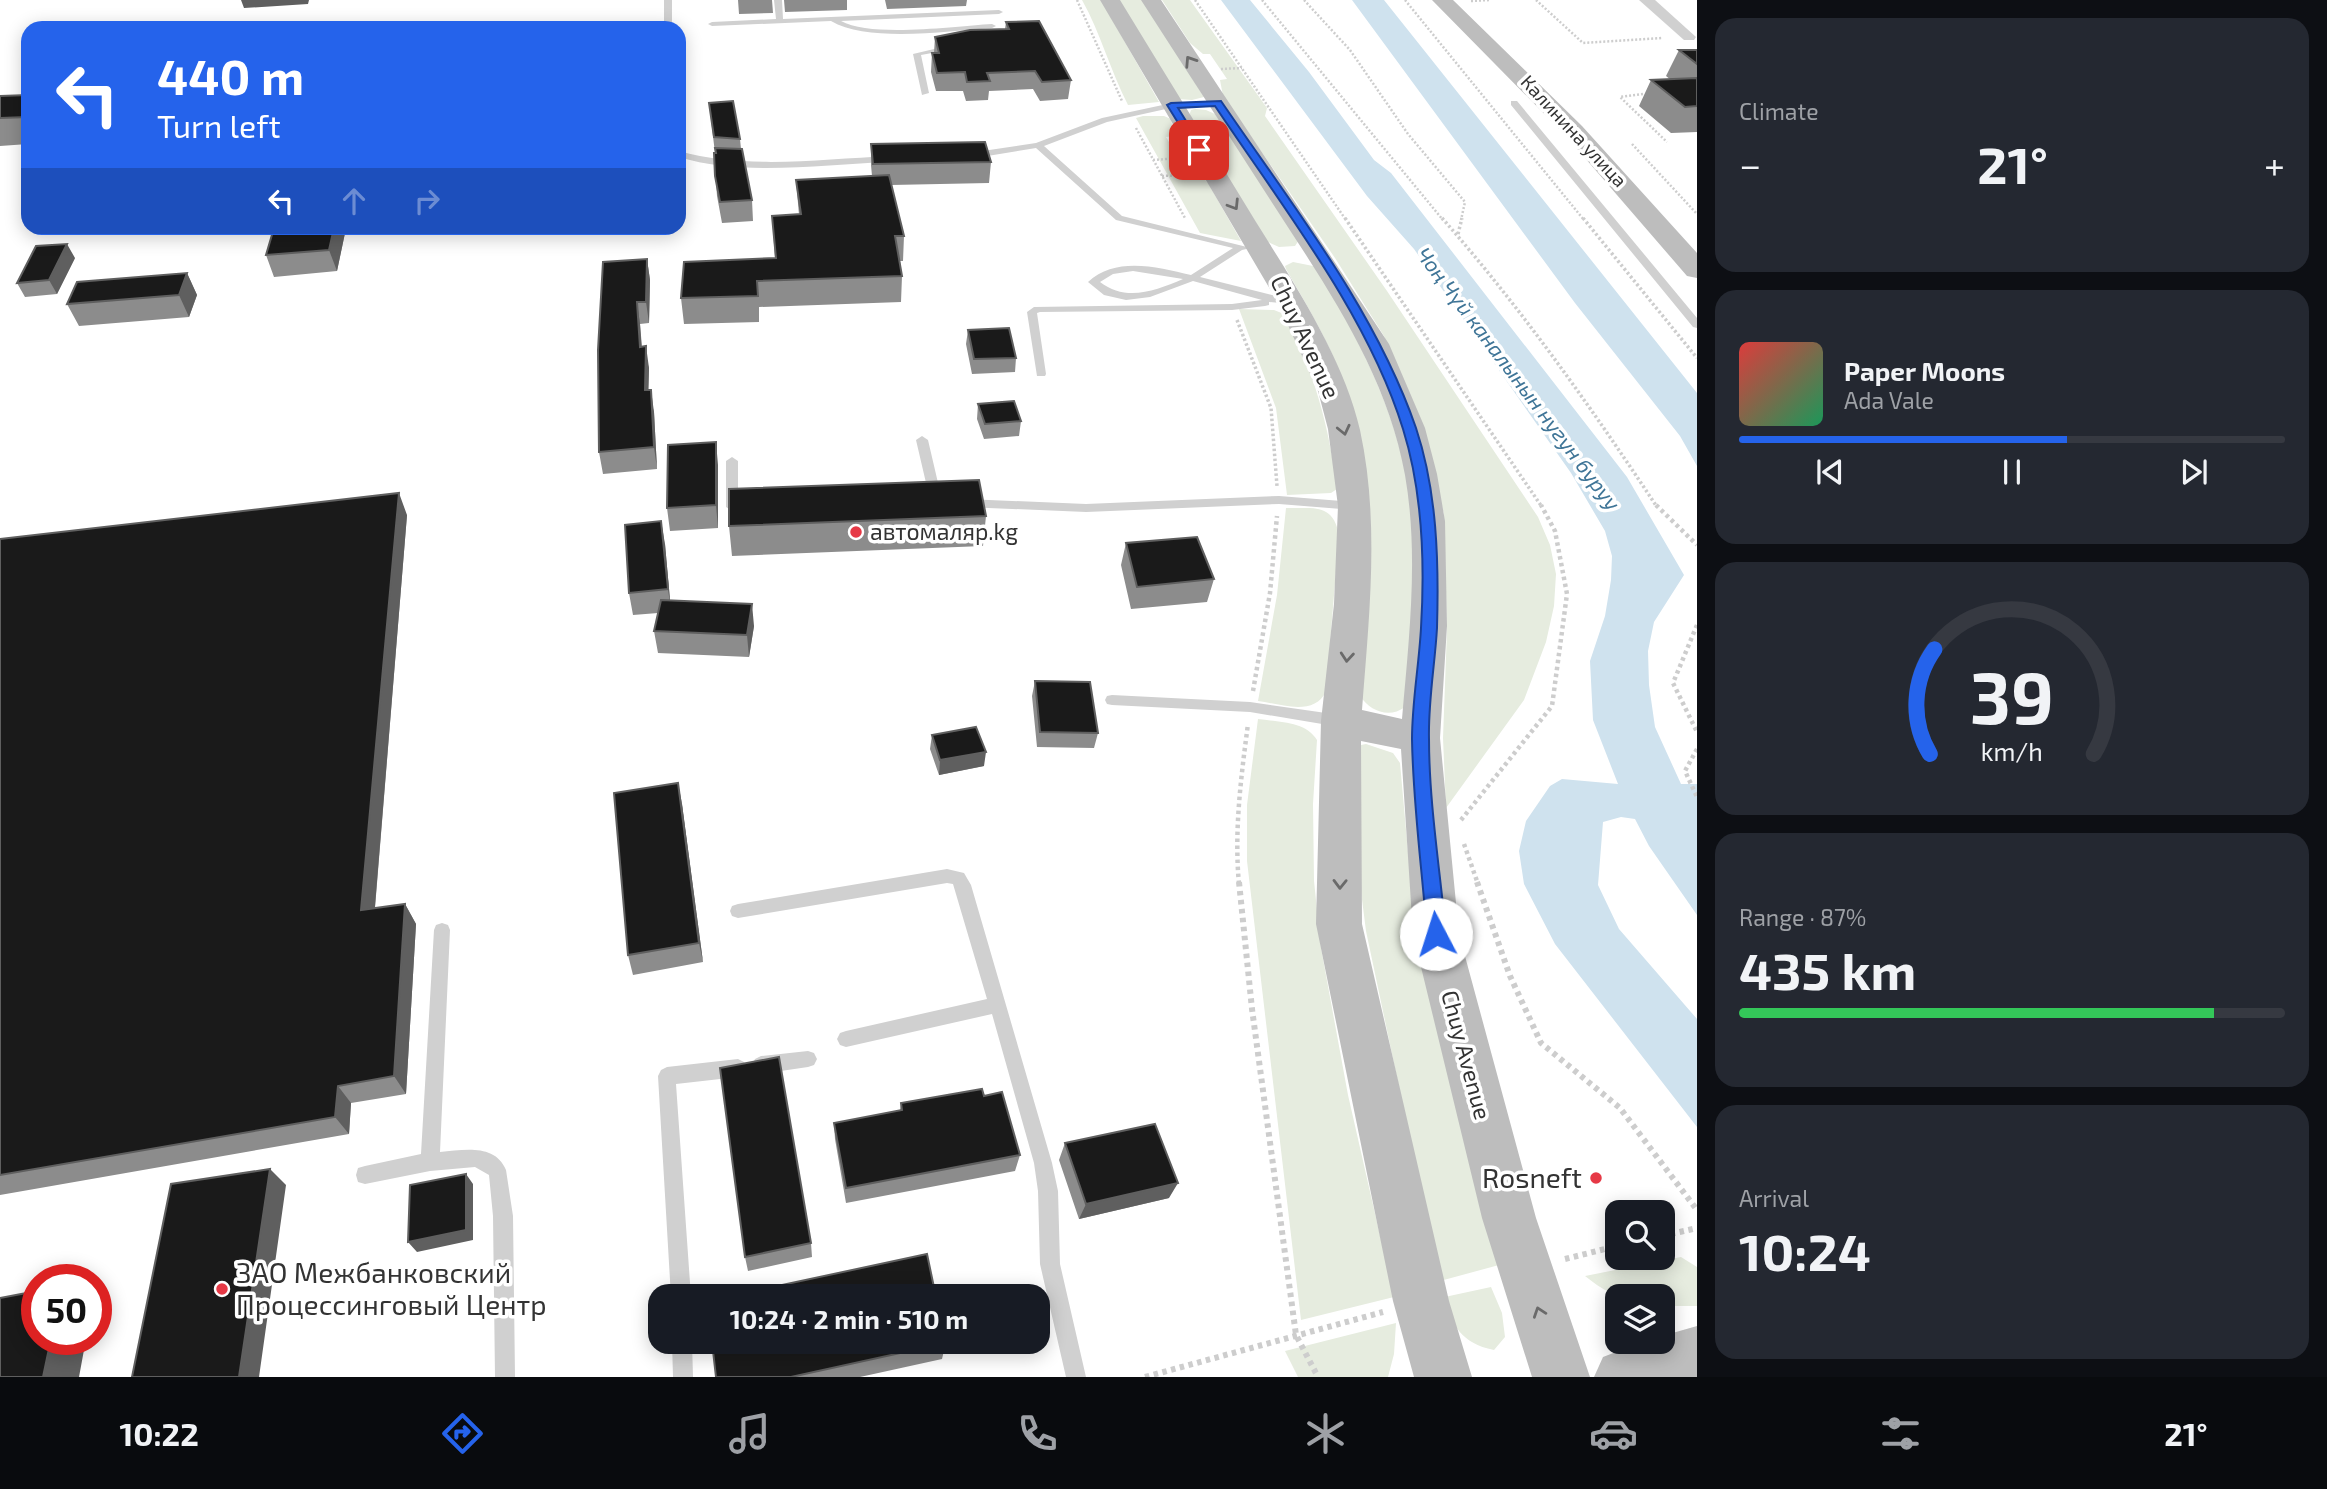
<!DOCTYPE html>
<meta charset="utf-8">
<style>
:root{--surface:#171b24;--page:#242831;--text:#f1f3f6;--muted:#9ea1a6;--line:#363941;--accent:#2563eb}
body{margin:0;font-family:"Exo 2",sans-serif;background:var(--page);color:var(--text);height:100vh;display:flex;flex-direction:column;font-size:26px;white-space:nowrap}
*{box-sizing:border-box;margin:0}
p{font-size:23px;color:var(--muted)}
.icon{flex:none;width:38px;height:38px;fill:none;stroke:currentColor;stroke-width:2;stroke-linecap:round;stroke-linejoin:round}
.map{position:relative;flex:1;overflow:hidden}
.drawer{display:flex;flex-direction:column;gap:18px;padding:18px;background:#0d0f14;width:630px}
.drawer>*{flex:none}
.banner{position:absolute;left:21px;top:21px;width:665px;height:214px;border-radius:21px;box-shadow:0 4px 18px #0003;background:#2563eb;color:#fff;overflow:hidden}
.buttons{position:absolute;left:1605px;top:1200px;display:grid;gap:14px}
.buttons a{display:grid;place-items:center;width:70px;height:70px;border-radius:14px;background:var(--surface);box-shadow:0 4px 18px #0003;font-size:35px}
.speed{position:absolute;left:21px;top:1264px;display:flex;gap:14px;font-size:35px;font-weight:700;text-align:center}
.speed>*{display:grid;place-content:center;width:91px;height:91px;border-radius:50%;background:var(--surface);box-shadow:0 4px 18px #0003;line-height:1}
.speed .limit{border:10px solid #d22;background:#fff;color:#111}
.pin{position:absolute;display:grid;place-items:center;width:60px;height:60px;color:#fff;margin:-30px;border-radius:14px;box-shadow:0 4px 10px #0006}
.me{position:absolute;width:77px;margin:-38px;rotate:355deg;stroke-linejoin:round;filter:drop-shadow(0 0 5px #0008)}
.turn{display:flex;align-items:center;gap:24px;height:147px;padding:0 21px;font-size:32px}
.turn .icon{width:91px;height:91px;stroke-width:2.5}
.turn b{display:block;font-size:49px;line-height:60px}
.lanes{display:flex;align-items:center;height:66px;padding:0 21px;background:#0003;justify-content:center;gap:35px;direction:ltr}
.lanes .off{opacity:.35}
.big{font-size:52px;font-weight:700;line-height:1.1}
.drawer .widget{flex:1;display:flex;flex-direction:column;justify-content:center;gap:10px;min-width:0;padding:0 24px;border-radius:21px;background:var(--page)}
.drawer .dial{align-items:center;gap:0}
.dial svg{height:182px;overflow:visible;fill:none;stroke:var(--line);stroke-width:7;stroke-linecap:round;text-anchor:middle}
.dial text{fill:var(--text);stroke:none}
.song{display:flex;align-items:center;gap:21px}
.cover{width:84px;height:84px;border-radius:10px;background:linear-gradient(135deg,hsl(0 70% 55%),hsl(150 70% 35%))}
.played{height:7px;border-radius:4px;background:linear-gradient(90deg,var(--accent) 60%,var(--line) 60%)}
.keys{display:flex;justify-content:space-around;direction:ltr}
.heat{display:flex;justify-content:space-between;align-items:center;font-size:38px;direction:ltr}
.charge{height:10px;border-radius:5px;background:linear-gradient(90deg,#34c759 87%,var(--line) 0)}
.trip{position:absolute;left:648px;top:1284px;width:402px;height:70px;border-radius:21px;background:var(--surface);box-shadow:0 4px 18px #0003;font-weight:700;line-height:70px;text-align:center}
.tabs{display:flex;height:112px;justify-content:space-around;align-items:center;background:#090b0e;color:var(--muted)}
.tabs .icon{width:49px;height:49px}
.tabs .current{color:var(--accent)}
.tabs b{font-size:32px;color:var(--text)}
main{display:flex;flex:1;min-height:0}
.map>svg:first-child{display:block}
</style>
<main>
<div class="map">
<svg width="1697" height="1377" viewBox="0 0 1697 1377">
<rect width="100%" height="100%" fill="#fff"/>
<!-- green -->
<path fill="#e6ecdf" d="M1082,0H1101L1159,102L1128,105C1110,70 1101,34 1082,0Z
M1119,0H1143L1204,97L1192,100L1178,99Z
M1162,0H1190L1267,108L1265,116L1387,291L1538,517L1550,545L1556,574L1554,606L1546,642L1524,700L1446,808L1443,738L1447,630L1444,514L1423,430L1384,336L1335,258L1223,96L1220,80L1227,79L1210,54H1203L1190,43Z
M1195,109L1206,110L1215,114L1299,240L1295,246L1279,247L1268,242L1189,116L1191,110Z
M1143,116H1164L1171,119L1174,136L1166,137L1185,169L1194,168L1208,183L1241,241L1200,233L1136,118Z
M1293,262L1313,266L1319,271C1358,339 1396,409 1408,488C1420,560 1411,635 1405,707C1389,719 1370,711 1360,696C1371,584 1382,487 1342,378C1328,340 1306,304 1286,269L1285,266Z
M1239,309L1274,310L1284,314C1314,370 1329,426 1337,489L1331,493L1287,495L1276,408Z
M1286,508C1312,509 1333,502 1339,535L1326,691C1315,717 1280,704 1258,701L1277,595Z
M1258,719C1278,722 1306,721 1317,740L1313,804L1314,881L1321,948L1348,1095L1394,1297L1301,1320L1247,861V805Z
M1366,744L1393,753L1400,763L1408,852L1420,937L1499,1265L1440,1281L1366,931L1355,844L1356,746Z
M1681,1257L1697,1267V1306H1663L1662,1297C1624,1297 1616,1301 1585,1276Z
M1491,1287L1502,1313L1505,1337L1494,1350C1460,1343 1455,1326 1440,1298Z
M1396,1323L1394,1354L1388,1377H1298L1285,1351Z"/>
<!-- water -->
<path fill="#cfe2ee" d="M1221,0H1250L1309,72L1374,160L1391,173L1627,477L1684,575L1654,622L1648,651L1649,685L1655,727L1681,784H1697V915L1649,846L1635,819L1621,817L1603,822L1598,885L1619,929L1697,1019V1127L1555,944L1524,884L1519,851L1526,821L1550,786L1562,779L1618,784L1593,720L1590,661L1605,616L1611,580L1612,556L1605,531L1571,473L1414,249L1367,196Z
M1352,0H1384L1697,393V466L1680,436L1575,303Z"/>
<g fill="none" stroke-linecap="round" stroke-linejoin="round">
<!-- path-far3 -->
<path stroke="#cdcdcd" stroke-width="2.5" stroke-dasharray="2 2" stroke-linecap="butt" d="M1077,0L1122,101
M1195,0L1346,220
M1262,0L1443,220
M1304,0L1350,50L1408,134L1465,202L1461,220
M1405,0L1584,220
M1536,0L1583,43L1663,38
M1471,1L1490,0
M1221,69L1242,68
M1643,94L1620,97L1667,142
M1136,128L1185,218
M1632,144L1697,214
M1153,160L1180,158
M1162,176L1189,175"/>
<!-- path-far2 -->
<path stroke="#cdcdcd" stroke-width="3.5" stroke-dasharray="2.5 2.5" stroke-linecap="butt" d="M1345,218L1542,507
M1442,218C1521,308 1591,407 1657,507
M1583,218L1697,358
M1458,234L1462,218
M1237,320L1271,408L1277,486"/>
<!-- path-far1 -->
<path stroke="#cdcdcd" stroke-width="4.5" stroke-dasharray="3.5 3.5" stroke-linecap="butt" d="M1656,505L1697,545
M1697,625L1673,683L1697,732
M1253,691L1270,593L1277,516
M1697,749L1685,771L1697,797
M1461,820L1552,706L1567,594L1555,531L1541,505
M1464,844L1478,884
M1239,884C1234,831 1241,777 1248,724"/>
<!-- path -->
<path stroke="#cdcdcd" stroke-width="6" stroke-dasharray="4.5 4.5" stroke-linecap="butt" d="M1239,882L1252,1009L1296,1335L1318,1377
M1477,882L1510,976L1541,1043L1620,1108L1697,1210
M1662,1236L1697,1228
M1565,1259L1617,1246
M1145,1377L1383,1312"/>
<!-- service -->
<path fill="#d0d0d0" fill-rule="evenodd" d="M664,0H672V28H664Z
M774,0H782L783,19L999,10L1003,12L999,14L841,21C871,38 956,26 992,24L996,26L992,28C949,31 868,43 831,21L712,26L708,24L712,22L776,19Z
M951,45H954V49L921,55L929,93L922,95L913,54Z
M1511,101H1517L1697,318V328L1693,327L1511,105Z
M1172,103L1176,105L1175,107L1107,122L1044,146L1122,216L1251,248L1242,250L1200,277L1296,301L1291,304L1269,302V305L1265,306L1232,310L1040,312L1037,313L1046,374L1045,376H1037L1027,312L1034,307L1232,304L1262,300L1193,281L1150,297L1126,300L1104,295L1088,282C1116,256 1157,267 1191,275L1233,248L1116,220L1036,148L969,159L965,156L969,153L1036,143L1102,118ZM1133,271L1183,279C1155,291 1126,302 1100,282L1113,274Z
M679,151C747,170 821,159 890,156L894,159L890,162C823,164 743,177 679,157Z
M922,436L928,440L942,500L936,504L930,500L916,440Z
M732,457L738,461V507L732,511L726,507V461Z
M1279,496L1354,502L1360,506L1354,510L1279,504L1086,512L965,507L959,503L965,499L1086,504Z
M1112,695L1250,702L1340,715L1345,717L1347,721L1345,725L1340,727L1250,712L1112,705L1107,704L1105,700L1107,696Z
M947,869L964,873L971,885L1052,1163L1058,1191L1060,1264L1086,1377H1066L1040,1264L1038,1191L1034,1163L992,1014L846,1047L840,1045L837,1039L840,1033L846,1031L987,999L953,884L947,883L738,918L732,916L730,911L732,906L738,904Z
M442,923L448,925L450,930L440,1152C463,1150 495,1143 506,1170L513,1216L515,1377H495L493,1216L489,1175L475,1167L430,1171L365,1184L358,1182L356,1175L358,1168L365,1166L421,1154L434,930L436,925Z
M808,1051L814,1053L817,1059L814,1065L808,1067L761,1074L755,1071L752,1065L755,1059L761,1056Z
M738,1059L744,1062L747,1068L744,1074L738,1077L676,1084L691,1297H671L658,1076L661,1070L667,1067Z
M672,1342H692L693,1377H673Z"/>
<!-- minor -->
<path fill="#d0d0d0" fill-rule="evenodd" d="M1639,0H1655L1696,37L1694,40H1684Z"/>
<!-- secondary -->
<path fill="#bdbdbd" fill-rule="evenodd" d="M1100,0H1120C1165,74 1211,148 1256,222C1294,283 1344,359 1360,430C1380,522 1369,617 1362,710L1402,719C1409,638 1419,555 1405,475C1387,373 1326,286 1271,201C1228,134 1184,67 1141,0H1161L1389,344L1425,428L1437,474L1445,521L1447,626L1440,738L1459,934L1536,1218L1590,1377H1532L1482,1218L1413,934L1401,749L1361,741L1362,924L1449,1301L1472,1377H1414L1393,1301L1316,924L1321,721L1334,604L1338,506L1328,429L1318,391L1277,301Z
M1432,0H1453L1582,126L1697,253V278L1687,276L1566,136Z
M1697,1326V1377H1594L1603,1357L1642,1342H1662V1336Z"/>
</g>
<!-- wall -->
<path fill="#8c8c8c" d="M738,0H772L773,13L739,14Z
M784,0H847V10L785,12Z
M885,0H967L966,6L887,9Z
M1006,22L1071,80L1068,99L1040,101L1033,89L989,91L988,100L966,101L963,91H936L931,72L932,53H934L935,37L1005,29Z
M1679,50H1697V132L1671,133L1639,106L1651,80H1671L1666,76Z
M28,95V144L0,146V96Z
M709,103L740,139L741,149L752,200L753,221L722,223L717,196L714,153H715Z
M871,144L991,162L989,183L891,185L904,236L903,261H900L902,276L901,302L759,307V322L684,324L681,298L775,259L772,216L799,215L796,180L872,176L871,165Z
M345,233L337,271L274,277L266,255Z
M75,258L57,294L25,297L17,283Z
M647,259L650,280L649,323L640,324L642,347L649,368L648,390L654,412L657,469L603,474L599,452Z
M187,273L197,295L189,317L79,326L67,304Z
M968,330L1016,358L1015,372L972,374L966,344Z
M978,404L1021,421L1019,436L984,439L977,419Z
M718,465V528L670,531L667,508Z
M407,515L375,908L405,904L416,924L406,1094L351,1103L349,1134L0,1195V539Z
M986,516L983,546L732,556L729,526Z
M1126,543L1214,579L1207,602L1131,609L1121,565Z
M665,544L670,600L754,626L749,657L658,653L654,631L658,613L633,615L629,593Z
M1035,681L1098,733L1094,748L1037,747L1032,696Z
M932,735L984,766L939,775L930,749Z
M682,804L703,962L633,975L628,955Z
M984,1096L1020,1155L1015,1171L846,1203L835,1139L834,1123L900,1111L901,1103Z
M1065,1143L1169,1198L1079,1219L1059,1160Z
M811,1243L812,1257L748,1271L745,1257Z
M946,1342L942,1359L860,1377H716Z"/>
<!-- shaded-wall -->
<path fill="#5f5f5f" d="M241,0H309L308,4L244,8Z
M334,228H343L345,233L337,271L329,250Z
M67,244L75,258L57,294L49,280Z
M647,259L650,280L649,323L646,302Z
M187,273L197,295L189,317L179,295Z
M637,302L640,324L643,369L640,347Z
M646,346L649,368L648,412L645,390Z
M651,390L654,412L657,469L654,447Z
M716,442L718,465V528L716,505Z
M399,493L407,515L373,930L361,910Z
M661,521L665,544L671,611L668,589Z
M752,604L754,626L749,657L747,635Z
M986,752L984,766L939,775L940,760Z
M678,783L682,804L703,962L699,943Z
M405,904L416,924L406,1094L394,1076Z
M338,1086L351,1103L349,1134L335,1117Z
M270,1169L286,1185L259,1377H239Z
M466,1174L473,1184V1240L417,1252L408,1242Z
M1178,1183L1169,1198L1079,1219L1086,1204Z
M51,1339H86L79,1377H43Z"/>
<!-- building -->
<path fill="#1a1a1a" stroke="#5f5f5f" stroke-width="2" d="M1039,21L1071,80L1042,82L1035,71L987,73L990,81L967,82L965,72L937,73L932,53H939L935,37L970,30L1009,29L1006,22Z
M1679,50H1697V64Z
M1697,78V106L1685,107L1651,80Z
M28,95V117L0,118V96Z
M733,101L740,139L714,137L709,103Z
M985,142L991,162L873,164L871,144Z
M715,148L742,149L752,200L720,202L715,176L714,153H716Z
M889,175L904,236H895L902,276L757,281L758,296L681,298L684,262L776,258L772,216L801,214L796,180Z
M274,228H334L329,250L266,255Z
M67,244L49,280L17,283L36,246Z
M647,259L646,302H637L640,347L646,346L645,390H651L654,447L599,452L598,350L603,262Z
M187,273L179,295L67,304L77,282Z
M1009,328L1016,358L974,359L968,330Z
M1014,401L1021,421L985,424L978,404Z
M716,442V505L667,508L668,445Z
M979,480L986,516L729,526V489Z
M399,493L361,910L405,904L394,1076L338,1086L335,1117L0,1175V539Z
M661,521L668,589L629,593L625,525Z
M1197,537L1214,579L1137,587L1126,543Z
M661,600L752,604L747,635L654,631Z
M1035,681L1090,682L1098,733L1040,732Z
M976,727L986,752L940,760L932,735Z
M678,783L699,943L628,955L614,793Z
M779,1057L811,1243L745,1257L720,1068Z
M982,1089L984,1096L1002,1092L1020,1155L846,1188L834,1123L902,1110L901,1103Z
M1155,1124L1178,1183L1086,1204L1065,1143Z
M270,1169L239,1377H132L171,1184Z
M466,1174V1230L408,1242L410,1185Z
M927,1254L936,1297H726Z
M37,1291V1339H51L43,1377H0V1298Z
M712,1342H946V1343L791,1377H716Z"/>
<!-- one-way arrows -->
<defs><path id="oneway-chevron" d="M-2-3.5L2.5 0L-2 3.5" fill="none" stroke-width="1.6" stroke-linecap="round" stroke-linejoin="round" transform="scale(1.75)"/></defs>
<g stroke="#6a6a6a">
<use href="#oneway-chevron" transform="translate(1190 61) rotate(-123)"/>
<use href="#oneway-chevron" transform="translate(1234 205) rotate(58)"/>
<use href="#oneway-chevron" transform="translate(1344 430) rotate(77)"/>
<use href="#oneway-chevron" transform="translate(1347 657) rotate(95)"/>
<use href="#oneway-chevron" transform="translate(1340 884) rotate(91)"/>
<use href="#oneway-chevron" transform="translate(1539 1312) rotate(-109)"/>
</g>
<!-- route -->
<path fill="#2563eb" stroke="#184099" stroke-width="2" d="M1221,101C1292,205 1375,309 1416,428C1437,491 1439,561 1437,628C1435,664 1428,702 1429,739C1429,802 1440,870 1446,934L1443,940L1436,942L1430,940L1427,934C1422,869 1413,804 1412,739C1412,702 1419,665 1421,628C1425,562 1423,493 1403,429C1368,315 1281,205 1215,106L1178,108L1204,150L1199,153L1195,150L1167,105L1171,103Z"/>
<!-- markers -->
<g fill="#e63946" stroke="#fff" stroke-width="2.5">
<circle cx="856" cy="532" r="7"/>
<circle cx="1596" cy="1178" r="7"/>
<circle cx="222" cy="1289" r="7"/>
</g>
<g text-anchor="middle" stroke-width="7" stroke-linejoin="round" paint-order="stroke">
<!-- far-street labels -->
<g font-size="19" fill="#333" stroke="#fff">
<text transform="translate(1574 131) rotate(47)" y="7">Калинина улица</text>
</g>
<!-- far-water labels -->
<g font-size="21" font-style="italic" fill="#3f7597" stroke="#fff">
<text transform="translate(1518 379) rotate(53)" y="7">Чоң Чүй каналынын нугун буруу</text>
</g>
<!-- street labels -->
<g font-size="23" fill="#333" stroke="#fff">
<text transform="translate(1305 337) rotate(65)" y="8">Chuy Avenue</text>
<text transform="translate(1466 1055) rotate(75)" y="8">Chuy Avenue</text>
</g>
<!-- poi labels -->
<g font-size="23" fill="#333" stroke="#fff" text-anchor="start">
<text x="870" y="540">автомаляр.kg</text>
</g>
<!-- near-poi labels -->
<g font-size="28" fill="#333" stroke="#fff" text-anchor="end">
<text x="1582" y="1188">Rosneft</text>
<text x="236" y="1283" text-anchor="start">ЗАО Межбанковский<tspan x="236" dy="32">Процессинговый Центр</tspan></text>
</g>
</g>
</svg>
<div class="buttons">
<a><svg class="icon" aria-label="search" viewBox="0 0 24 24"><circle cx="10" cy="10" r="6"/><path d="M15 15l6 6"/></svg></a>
<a><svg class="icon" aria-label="layers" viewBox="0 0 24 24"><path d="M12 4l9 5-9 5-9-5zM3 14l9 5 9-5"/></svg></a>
</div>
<div class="speed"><div class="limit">50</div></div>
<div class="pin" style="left:1199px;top:150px;background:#d93025"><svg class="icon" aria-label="arrive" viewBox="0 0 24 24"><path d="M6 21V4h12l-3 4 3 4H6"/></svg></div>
<svg class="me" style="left:1436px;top:934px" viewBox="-20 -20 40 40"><circle r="19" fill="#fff"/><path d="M0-13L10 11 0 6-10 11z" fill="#2563eb"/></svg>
<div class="trip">10:24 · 2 min · 510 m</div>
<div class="banner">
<div class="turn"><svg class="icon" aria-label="left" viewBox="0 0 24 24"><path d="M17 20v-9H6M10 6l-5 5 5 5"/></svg><div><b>440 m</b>Turn left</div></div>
<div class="lanes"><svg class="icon" aria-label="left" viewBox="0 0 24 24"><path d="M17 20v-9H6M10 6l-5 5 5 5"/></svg><svg class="icon off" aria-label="ahead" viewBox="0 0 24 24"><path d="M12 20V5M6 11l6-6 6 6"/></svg><svg class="icon off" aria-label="right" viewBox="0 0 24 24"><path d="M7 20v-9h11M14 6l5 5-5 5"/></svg></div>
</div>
</div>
<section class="drawer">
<div class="widget"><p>Climate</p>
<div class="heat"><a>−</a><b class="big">21°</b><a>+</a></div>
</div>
<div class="widget">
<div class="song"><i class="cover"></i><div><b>Paper Moons</b><p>Ada Vale</p></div></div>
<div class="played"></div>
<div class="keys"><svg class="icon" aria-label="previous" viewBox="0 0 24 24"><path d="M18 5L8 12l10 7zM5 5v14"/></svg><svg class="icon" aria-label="pause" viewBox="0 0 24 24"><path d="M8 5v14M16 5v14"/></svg><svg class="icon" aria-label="next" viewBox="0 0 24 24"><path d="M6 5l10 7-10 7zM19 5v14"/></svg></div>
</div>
<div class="widget dial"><svg viewBox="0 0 100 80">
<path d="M14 69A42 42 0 1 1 86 69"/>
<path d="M14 69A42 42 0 0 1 16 23" stroke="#2563eb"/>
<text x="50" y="56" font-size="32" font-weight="700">39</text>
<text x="50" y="72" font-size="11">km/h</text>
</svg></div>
<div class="widget"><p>Range · 87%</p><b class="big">435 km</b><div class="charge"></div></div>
<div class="widget"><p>Arrival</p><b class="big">10:24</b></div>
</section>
</main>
<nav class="tabs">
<b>10:22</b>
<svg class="icon current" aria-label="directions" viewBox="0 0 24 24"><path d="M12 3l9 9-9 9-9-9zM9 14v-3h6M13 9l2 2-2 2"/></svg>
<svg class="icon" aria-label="music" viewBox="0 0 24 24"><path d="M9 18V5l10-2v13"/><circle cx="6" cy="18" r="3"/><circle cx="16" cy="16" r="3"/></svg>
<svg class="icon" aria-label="phone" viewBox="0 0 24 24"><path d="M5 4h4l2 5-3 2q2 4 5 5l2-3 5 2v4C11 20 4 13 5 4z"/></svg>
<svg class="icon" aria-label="climate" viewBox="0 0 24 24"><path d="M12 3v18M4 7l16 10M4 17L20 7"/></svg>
<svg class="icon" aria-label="car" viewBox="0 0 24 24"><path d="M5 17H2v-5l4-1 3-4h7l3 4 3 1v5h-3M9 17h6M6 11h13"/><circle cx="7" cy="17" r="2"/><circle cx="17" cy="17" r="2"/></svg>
<svg class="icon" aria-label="filters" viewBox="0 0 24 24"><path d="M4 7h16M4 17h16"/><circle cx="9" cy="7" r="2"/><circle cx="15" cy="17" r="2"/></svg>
<b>21°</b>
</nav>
